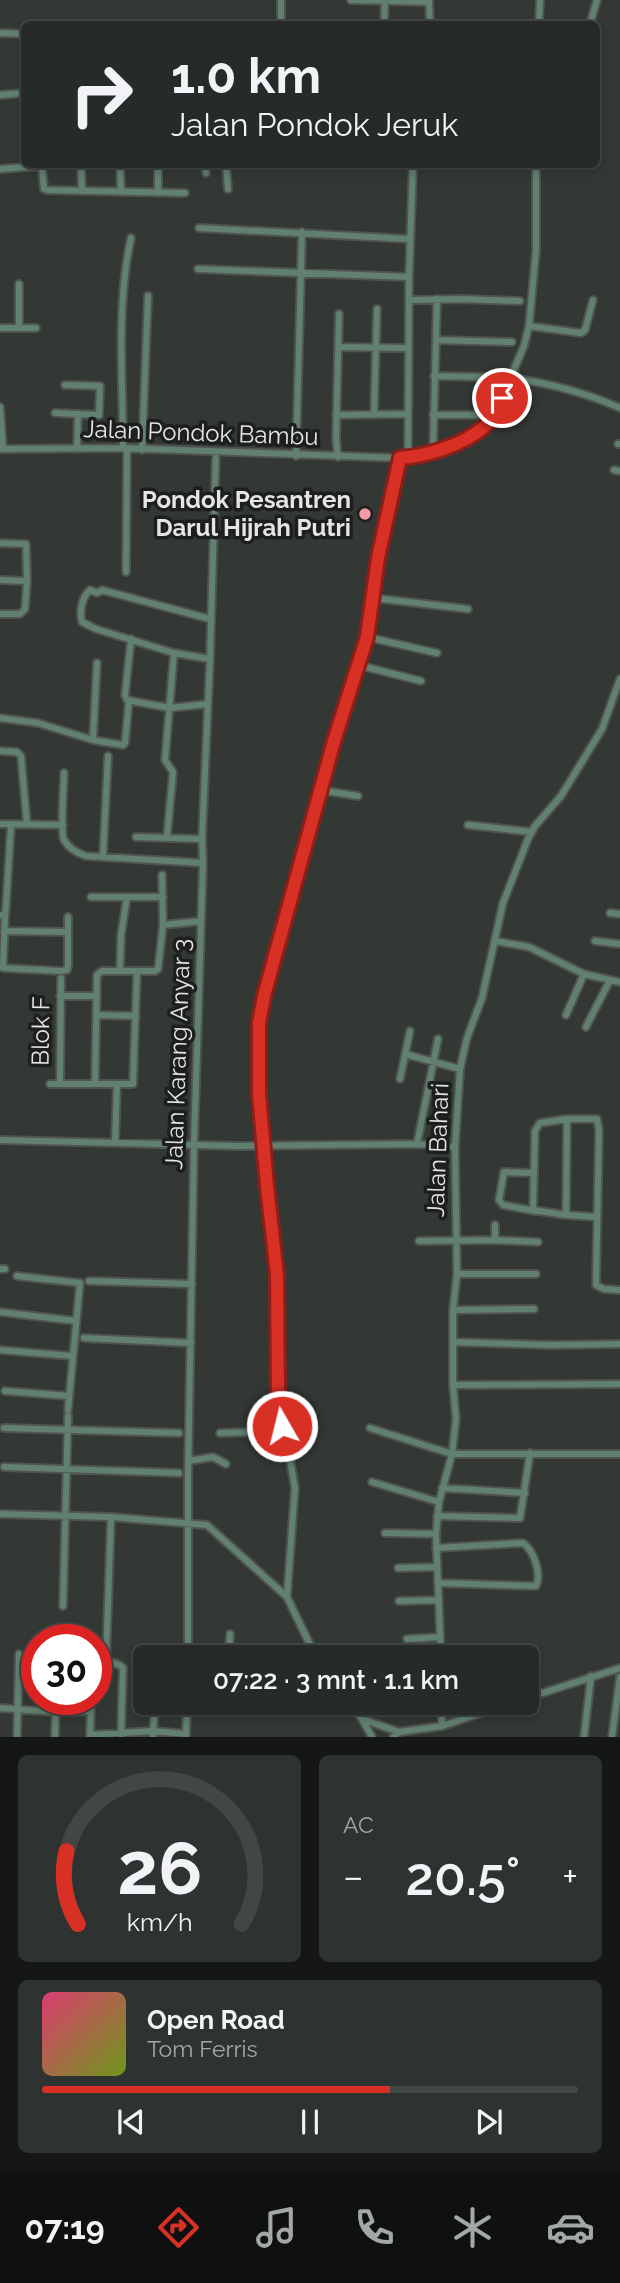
<!DOCTYPE html>
<html lang="id">
<meta charset="utf-8">
<style>
:root{--surface:#262a28;--page:#2e3230;--text:#f1f3f6;--muted:#a4a7a8;--line:#424645;--accent:#d93025}
body{margin:0;font-family:Raleway,sans-serif;background:var(--page);color:var(--text);height:100vh;display:flex;flex-direction:column;font-size:26px;white-space:nowrap}
*{box-sizing:border-box;margin:0}
p{font-size:23px;color:var(--muted)}
.icon{flex:none;width:38px;height:38px;fill:none;stroke:currentColor;stroke-width:2;stroke-linecap:round;stroke-linejoin:round}
.map{position:relative;height:1737px;overflow:hidden}
.details{display:flex;flex-direction:column;gap:18px;padding:18px;background:#151716;flex:1}
.details>*{flex:none}
.top-card{position:absolute;left:21px;top:21px;width:579px;height:147px;border-radius:10px;box-shadow:0 4px 10px #0003,0 0 0 2px var(--line);background:#262a28;color:var(--text);overflow:hidden}
.speed{position:absolute;left:21px;top:1624px;display:flex;gap:14px;font-size:35px;font-weight:700;text-align:center}
.speed>*{display:grid;place-content:center;width:91px;height:91px;border-radius:50%;background:var(--surface);box-shadow:0 4px 10px #0003,0 0 0 2px var(--line);line-height:1}
.speed .limit{border:10px solid #d22;background:#fff;color:#111}
.pin{position:absolute;display:grid;place-items:center;width:60px;height:60px;color:#fff;margin:-30px;border:4px solid #fff;border-radius:50%;box-shadow:0 2px 7px #0007}
.me{position:absolute;width:77px;margin:-38px;rotate:352deg;stroke-linejoin:round;filter:drop-shadow(0 0 5px #0008)}
.turn{display:flex;align-items:center;gap:24px;height:147px;padding:0 35px;font-size:32px}
.turn .icon{width:91px;height:91px;stroke-width:2.5}
.turn b{display:block;font-size:49px;line-height:60px}
.big{font-size:52px;font-weight:600;line-height:1.1}
.details .widget{flex:1;display:flex;flex-direction:column;justify-content:center;gap:10px;min-width:0;padding:0 24px;border-radius:10px;background:var(--page)}
.details .dial{align-items:center;gap:0}
.dial svg{height:182px;overflow:visible;fill:none;stroke:var(--line);stroke-width:7;stroke-linecap:round;text-anchor:middle}
.dial text{fill:var(--text);stroke:none}
.song{display:flex;align-items:center;gap:21px}
.cover{width:84px;height:84px;border-radius:10px;background:linear-gradient(135deg,hsl(340 70% 55%),hsl(80 70% 35%))}
.played{height:7px;border-radius:4px;background:linear-gradient(90deg,var(--accent) 65%,var(--line) 65%)}
.keys{display:flex;justify-content:space-around;direction:ltr}
.heat{display:flex;justify-content:space-between;align-items:center;font-size:38px;direction:ltr}
.details .tiles{flex:1;display:grid;gap:18px;grid-template-columns:1fr 1fr}
.widget:last-child{grid-column:span 2}
.trip{position:absolute;left:133px;top:1645px;width:406px;height:70px;border-radius:10px;background:var(--surface);box-shadow:0 4px 10px #0003,0 0 0 2px var(--line);font-weight:600;line-height:70px;text-align:center}
.menu{display:flex;height:112px;justify-content:space-around;align-items:center;background:#0f1110;color:var(--muted)}
.menu .icon{width:49px;height:49px}
.menu .current{color:var(--accent)}
.menu b{font-size:32px;color:var(--text)}
.map>svg:first-child{display:block}
</style>
<div class="map">
<svg width="620" height="1737" viewBox="0 0 620 1737">
<rect width="100%" height="100%" fill="#333835"/>
<g fill="none" stroke-linecap="round" stroke-linejoin="round">
<!-- minor casing -->
<g stroke="#4f5451" stroke-width="10">
<path id="minor" d="M351,0L429,2
M429,0L430,24
M281,24V0
M384,24L385,0
M539,24L540,0
M590,24L597,0
M0,33L24,34
M0,95L24,93
M81,164L82,191
M120,164L121,192
M205,164L206,173
M226,164L228,189
M42,168L44,189L47,190L185,193
M0,169L42,166
M158,193V164
M199,228L410,239
M198,269L409,277
M409,300L462,299L520,301
M529,326L581,333L585,330L593,300
M0,328H36
M19,328V284
M436,340L512,342
M338,347L408,348
M434,376L487,377
M510,378C549,383 584,392 620,408
M0,407L3,449
M55,413L99,415L100,386L65,385
M374,414L377,309
M336,415L407,414
M433,415H477
M618,444H620
M123,448C123,379 116,306 131,238
M0,449L123,448L400,458L433,452L469,437L485,426L495,414L524,346L529,326L536,251V164
M77,449L78,414
M142,450L148,296
M433,452L437,299
M296,456L302,232
M338,457L336,439L339,314
M408,457L409,277L413,164
M614,470L620,471
M0,543L26,544L27,581L25,609L20,614H0
M126,572L127,449
M0,580L27,581
M374,598L468,609
M210,619L102,590L97,593L90,590C82,597 79,612 82,622L96,629L174,653L210,659
M367,637L437,653
M131,639L125,695L127,700L170,708L207,704
M358,665L421,681
M0,718L38,723L93,740L123,745L125,743L129,701
M93,740L97,663
M0,751L17,752L21,756L27,824
M64,773C64,786 60,832 64,840C69,849 77,853 86,856L203,863
M320,790L358,796
M0,824L63,825
M468,825L532,832
M136,837L202,839
M167,837L173,772L165,760L174,653
M103,856L108,756
M91,897H163
M610,913L620,914
M0,915L5,916L6,906L11,825
M5,916L3,968L61,971L67,970L68,966V917
M163,925L201,921
M4,931L68,932
M495,941L529,947L584,974L620,982
M595,941L620,944
M120,971L121,935L127,897
M60,996H97
M97,1015L136,1016
M566,1015L584,974
M586,1027L610,980
M405,1054L460,1069
M400,1079L410,1031
M50,1084H133L137,971
M60,1084L61,978
M95,1084L97,975L102,971H155L158,969L163,925L162,875
M0,1140L237,1146L417,1144L455,1147
M115,1143L117,1085
M417,1144L438,1039
M533,1173L504,1172L499,1200L503,1205L535,1211
M566,1215L567,1119
M597,1217L566,1215L533,1210L535,1131L540,1123L567,1119H597L599,1130L596,1285L604,1289L620,1290
M495,1240V1225
M419,1241L495,1240L538,1242
M0,1269H5
M457,1274H536
M17,1276L80,1283L68,1410
M89,1281L192,1284
M453,1310L534,1309
M0,1312L76,1321
M84,1338L191,1343
M453,1342L552,1345L620,1344
M0,1350L72,1356
M453,1385L620,1384
M5,1391L69,1396
M4,1428L179,1433
M370,1428L452,1454H620
M220,1433L255,1432L282,1426
M188,1461L213,1457L226,1464
M4,1467L179,1473
M372,1482L439,1502
M442,1488L525,1493
M0,1514L111,1517L207,1525L287,1597L316,1657
M437,1516L520,1518L530,1453
M385,1533L436,1534
M436,1548L523,1543C534,1551 542,1574 536,1586L438,1583
M398,1568L437,1567
M287,1597L295,1488L278,1393L277,1275L267,1186L259,1094V1023L264,996L295,880L334,741L367,637L378,558L400,458
M399,1601L439,1600
M63,1606L68,1416
M407,1639L440,1637
M188,1657V1477L194,1144L203,863L202,839L210,659L216,452
M229,1657L230,1634
M441,1657L436,1534L439,1502L452,1454L456,1419L453,1385V1310L457,1274L455,1147L460,1069L467,1038L482,998L503,903L528,839L535,826L561,796L602,729L620,679
M106,1660L119,1665L123,1668L121,1735
M96,1666L106,1660L111,1517
M527,1698L620,1668
M349,1703L362,1719L372,1737
M442,1703V1726
M0,1708L56,1712L91,1711
M362,1719L399,1732
M90,1735L153,1731L186,1734
M186,1735L187,1703
M17,1737L19,1654
M55,1737L56,1699
M90,1737L91,1699
M153,1737L155,1703
M393,1737L399,1732L442,1726L511,1703
M584,1737L591,1676
M612,1737L620,1677"/>
</g>
<!-- minor -->
<use href="#minor" stroke="#62806f" stroke-width="6"/>
</g>
<g fill="none" stroke-linecap="round" stroke-linejoin="round">
<!-- route casing -->
<g stroke="#8d1f18" stroke-width="18">
<path id="route" d="M282,1426L278,1392L277,1275L267,1186L259,1094V1023L264,996L334,741L367,637L378,558L400,458C427,456 463,445 484,427C493,419 497,408 502,398"/>
</g>
<!-- route -->
<use href="#route" stroke="#d93025" stroke-width="12"/>
</g>
<!-- markers -->
<circle fill="#f49aa6" stroke="#1d1f1e" stroke-width="2.5" cx="365" cy="514" r="7"/>
<g text-anchor="middle" stroke-width="7" stroke-linejoin="round" paint-order="stroke">
<!-- street labels -->
<g font-size="24" fill="#e3e6e5" stroke="#1d1f1e">
<text transform="translate(201 433) rotate(2)" y="8">Jalan Pondok Bambu</text>
<text transform="translate(41 1031) rotate(-89)" y="8">Blok F</text>
<text transform="translate(178 1054) rotate(-88)" y="8">Jalan Karang Anyar 3</text>
<text transform="translate(438 1150) rotate(-88)" y="8">Jalan Bahari</text>
</g>
<!-- poi labels -->
<g font-size="24" font-weight="bold" fill="#e3e6e5" stroke="#1d1f1e" text-anchor="end">
<text x="351" y="508">Pondok Pesantren<tspan x="351" dy="28">Darul Hijrah Putri</tspan></text>
</g>
</g>
</svg>
<div class="speed"><div class="limit">30</div></div>
<div class="pin" style="left:502px;top:398px;background:#d93025"><svg class="icon" aria-label="arrive" viewBox="0 0 24 24"><path d="M6 21V4h12l-3 4 3 4H6"/></svg></div>
<svg class="me" style="left:282px;top:1426px" viewBox="-20 -20 40 40"><circle r="17" fill="#d93025" stroke="#fff" stroke-width="3"/><path d="M0-11L8 9 0 5-8 9z" fill="#fff"/></svg>
<div class="trip">07:22 · 3 mnt · 1.1 km</div>
<div class="top-card">
<div class="turn"><svg class="icon" aria-label="right" viewBox="0 0 24 24"><path d="M7 20v-9h11M14 6l5 5-5 5"/></svg><div><b>1.0 km</b>Jalan Pondok Jeruk</div></div>
</div>
</div>
<section class="details">
<div class="tiles">
<div class="widget dial"><svg viewBox="0 0 100 80">
<path d="M14 69A42 42 0 1 1 86 69"/>
<path d="M14 69A42 42 0 0 1 9 37" stroke="#d93025"/>
<text x="50" y="56" font-size="32" font-weight="700">26</text>
<text x="50" y="72" font-size="11">km/h</text>
</svg></div>
<div class="widget"><p>AC</p>
<div class="heat"><a>−</a><b class="big">20.5°</b><a>+</a></div>
</div>
<div class="widget">
<div class="song"><i class="cover"></i><div><b>Open Road</b><p>Tom Ferris</p></div></div>
<div class="played"></div>
<div class="keys"><svg class="icon" aria-label="previous" viewBox="0 0 24 24"><path d="M18 5L8 12l10 7zM5 5v14"/></svg><svg class="icon" aria-label="pause" viewBox="0 0 24 24"><path d="M8 5v14M16 5v14"/></svg><svg class="icon" aria-label="next" viewBox="0 0 24 24"><path d="M6 5l10 7-10 7zM19 5v14"/></svg></div>
</div>
</div>
</section>
<nav class="menu">
<b>07:19</b>
<svg class="icon current" aria-label="directions" viewBox="0 0 24 24"><path d="M12 3l9 9-9 9-9-9zM9 14v-3h6M13 9l2 2-2 2"/></svg>
<svg class="icon" aria-label="music" viewBox="0 0 24 24"><path d="M9 18V5l10-2v13"/><circle cx="6" cy="18" r="3"/><circle cx="16" cy="16" r="3"/></svg>
<svg class="icon" aria-label="phone" viewBox="0 0 24 24"><path d="M5 4h4l2 5-3 2q2 4 5 5l2-3 5 2v4C11 20 4 13 5 4z"/></svg>
<svg class="icon" aria-label="climate" viewBox="0 0 24 24"><path d="M12 3v18M4 7l16 10M4 17L20 7"/></svg>
<svg class="icon" aria-label="car" viewBox="0 0 24 24"><path d="M5 17H2v-5l4-1 3-4h7l3 4 3 1v5h-3M9 17h6M6 11h13"/><circle cx="7" cy="17" r="2"/><circle cx="17" cy="17" r="2"/></svg>
</nav>
